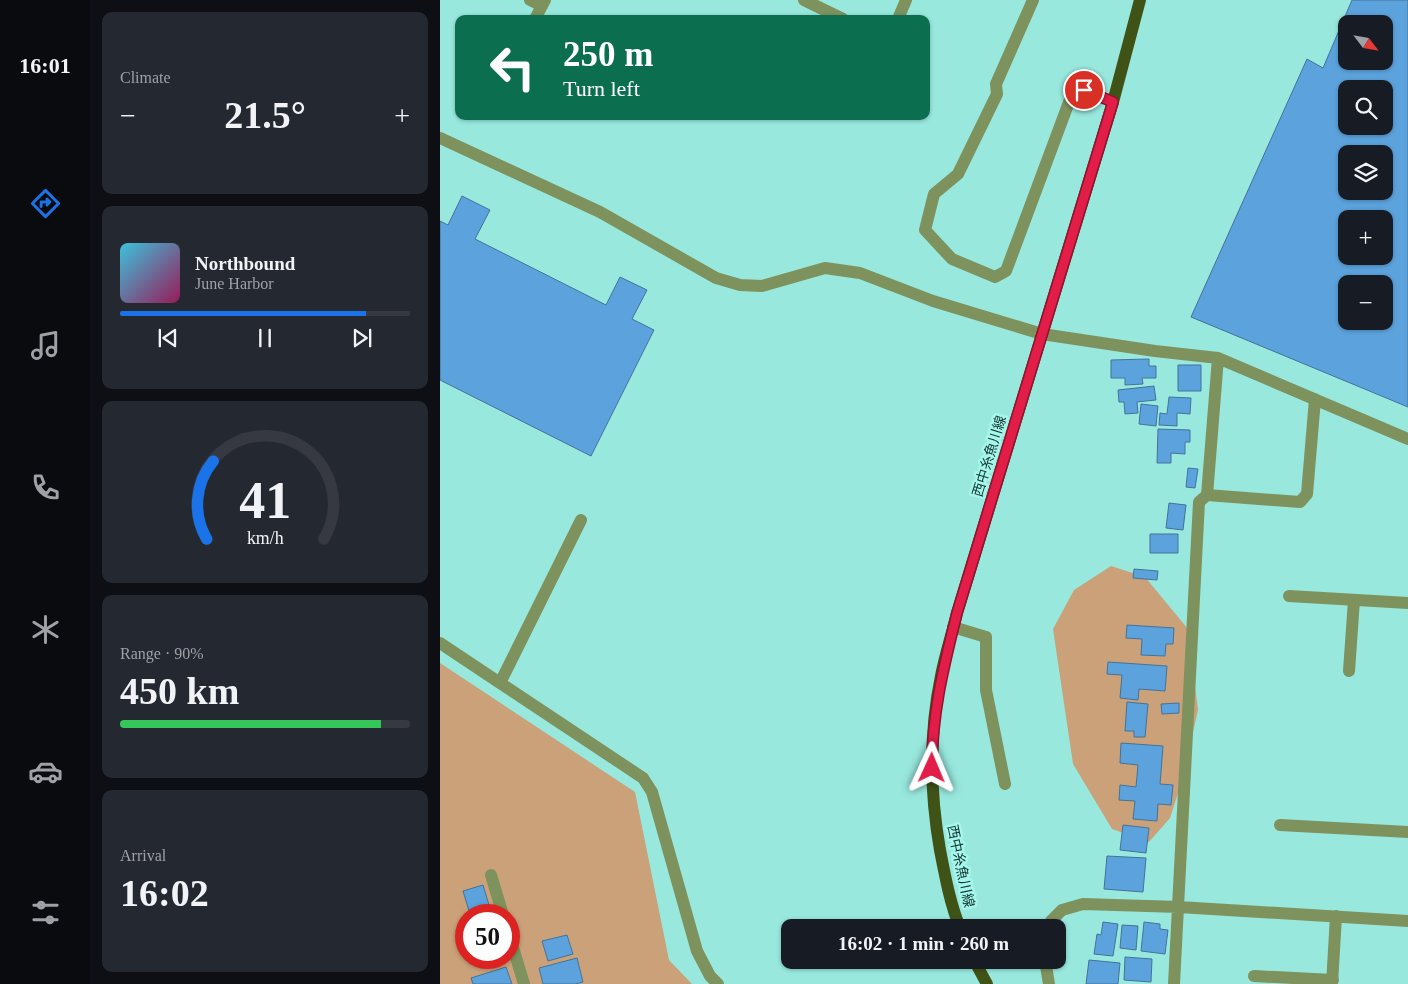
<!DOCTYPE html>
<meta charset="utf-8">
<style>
:root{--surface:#171b24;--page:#242831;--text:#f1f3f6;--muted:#9ea1a6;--line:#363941;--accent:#1a73e8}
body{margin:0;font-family:"Times New Roman","Noto Sans JP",serif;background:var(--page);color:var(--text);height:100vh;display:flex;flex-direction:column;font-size:19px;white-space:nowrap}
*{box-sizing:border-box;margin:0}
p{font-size:16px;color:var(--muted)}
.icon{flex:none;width:28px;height:28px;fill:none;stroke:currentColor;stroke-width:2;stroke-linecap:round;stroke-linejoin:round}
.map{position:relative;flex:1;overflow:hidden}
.drawer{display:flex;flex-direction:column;gap:12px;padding:12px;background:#0d0f14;width:350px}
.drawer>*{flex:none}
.guide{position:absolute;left:15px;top:15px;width:475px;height:105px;border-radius:10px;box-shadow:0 1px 4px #0004;background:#0b6e4f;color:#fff;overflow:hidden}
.needle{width:32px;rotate:121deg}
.tools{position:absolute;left:898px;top:15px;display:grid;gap:10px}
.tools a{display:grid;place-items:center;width:55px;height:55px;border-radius:10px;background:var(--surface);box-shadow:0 1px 4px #0004;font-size:25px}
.speed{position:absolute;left:15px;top:904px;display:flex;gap:10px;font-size:25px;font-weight:700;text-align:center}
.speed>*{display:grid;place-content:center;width:65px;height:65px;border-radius:50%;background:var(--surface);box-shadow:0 1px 4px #0004;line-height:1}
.speed .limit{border:8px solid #d22;background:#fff;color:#111}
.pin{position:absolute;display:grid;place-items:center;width:42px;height:42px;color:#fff;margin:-21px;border:2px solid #fff;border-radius:50%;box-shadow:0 1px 5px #0007}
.me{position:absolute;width:55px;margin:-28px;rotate:1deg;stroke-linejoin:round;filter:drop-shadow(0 0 4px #0008)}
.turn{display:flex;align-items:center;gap:18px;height:105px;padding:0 25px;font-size:22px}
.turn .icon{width:65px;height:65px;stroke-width:2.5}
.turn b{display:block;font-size:35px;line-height:42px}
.big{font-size:38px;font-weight:700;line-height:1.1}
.drawer .tile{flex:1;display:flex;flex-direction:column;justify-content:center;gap:8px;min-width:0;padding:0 18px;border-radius:10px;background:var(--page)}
.drawer .dial{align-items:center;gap:0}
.dial svg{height:130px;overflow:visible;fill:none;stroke:var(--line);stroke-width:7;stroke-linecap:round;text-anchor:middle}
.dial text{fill:var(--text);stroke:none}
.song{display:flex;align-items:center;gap:15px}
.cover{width:60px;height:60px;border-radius:8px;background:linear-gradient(135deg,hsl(190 70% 55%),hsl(330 70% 35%))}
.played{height:5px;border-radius:2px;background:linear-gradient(90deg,var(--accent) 85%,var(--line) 85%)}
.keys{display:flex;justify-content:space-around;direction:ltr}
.heat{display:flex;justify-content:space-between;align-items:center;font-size:28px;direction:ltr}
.charge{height:8px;border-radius:4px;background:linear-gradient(90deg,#34c759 90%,var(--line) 0)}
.trip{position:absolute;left:341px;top:919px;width:285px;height:50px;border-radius:10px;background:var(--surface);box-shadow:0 1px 4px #0004;font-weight:700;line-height:50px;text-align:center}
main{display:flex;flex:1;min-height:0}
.tab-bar{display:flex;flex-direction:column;width:90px;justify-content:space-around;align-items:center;background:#090b0e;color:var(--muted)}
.tab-bar .icon{width:35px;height:35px}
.tab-bar .current{color:var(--accent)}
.tab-bar b{font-size:22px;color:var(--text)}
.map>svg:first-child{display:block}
</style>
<main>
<nav class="tab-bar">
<b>16:01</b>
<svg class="icon current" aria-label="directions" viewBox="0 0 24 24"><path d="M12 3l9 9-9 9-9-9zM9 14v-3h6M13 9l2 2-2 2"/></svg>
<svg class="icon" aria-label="music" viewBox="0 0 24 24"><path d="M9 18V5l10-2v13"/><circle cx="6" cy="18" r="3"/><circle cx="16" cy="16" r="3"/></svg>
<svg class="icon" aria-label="phone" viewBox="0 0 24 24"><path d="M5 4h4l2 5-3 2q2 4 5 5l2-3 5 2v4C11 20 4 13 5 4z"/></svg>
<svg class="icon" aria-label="climate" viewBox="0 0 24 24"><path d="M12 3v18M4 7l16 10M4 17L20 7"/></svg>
<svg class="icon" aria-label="car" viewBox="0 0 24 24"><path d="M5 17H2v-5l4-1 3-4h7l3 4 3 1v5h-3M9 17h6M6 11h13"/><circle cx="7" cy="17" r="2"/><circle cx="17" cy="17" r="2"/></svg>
<svg class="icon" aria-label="filters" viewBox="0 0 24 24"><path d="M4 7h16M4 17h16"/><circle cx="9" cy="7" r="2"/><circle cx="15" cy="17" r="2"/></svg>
</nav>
<section class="drawer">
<div class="tile"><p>Climate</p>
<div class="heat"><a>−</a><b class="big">21.5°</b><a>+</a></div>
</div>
<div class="tile">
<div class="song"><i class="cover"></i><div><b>Northbound</b><p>June Harbor</p></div></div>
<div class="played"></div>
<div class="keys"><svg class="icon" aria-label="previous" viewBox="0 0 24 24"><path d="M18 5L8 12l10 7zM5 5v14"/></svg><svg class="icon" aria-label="pause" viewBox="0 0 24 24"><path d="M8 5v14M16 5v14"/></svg><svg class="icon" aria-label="next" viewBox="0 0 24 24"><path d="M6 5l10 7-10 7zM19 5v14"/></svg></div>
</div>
<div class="tile dial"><svg viewBox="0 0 100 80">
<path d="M14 69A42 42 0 1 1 86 69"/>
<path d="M14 69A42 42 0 0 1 18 21" stroke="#1a73e8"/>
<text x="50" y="56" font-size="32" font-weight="700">41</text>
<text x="50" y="72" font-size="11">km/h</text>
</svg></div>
<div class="tile"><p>Range · 90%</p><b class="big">450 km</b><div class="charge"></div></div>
<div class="tile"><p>Arrival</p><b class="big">16:02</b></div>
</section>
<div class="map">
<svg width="968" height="984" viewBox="0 0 968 984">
<rect width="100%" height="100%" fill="#98e8de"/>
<!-- green -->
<path fill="#caa179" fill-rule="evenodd" d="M671,566L705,577L748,629L758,710L741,784L730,818L709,842L672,829L633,764L613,629L634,590Z
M0,663L195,792L229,960L252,984H0ZM26,915H69V958H26Z"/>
<!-- building -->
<path fill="#5ca3dd" stroke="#437299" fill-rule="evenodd" d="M912,0H968V407L751,317L867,59L883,68ZM906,24H944V61H906ZM906,89H944V126H906ZM906,154H944V191H906ZM906,219H944V256H906ZM906,284H944V321H906Z
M22,196L50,210L35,239L166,305L180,277L207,290L192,319L214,330L151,456L0,380V221L8,225Z
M709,359V366H716V378H702L703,384L685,385V378H671V360Z
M738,365H761V391H738Z
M714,386L716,400L697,402L698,413L685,414L684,402H679L678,390Z
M729,397L751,398L750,414L737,413V426L719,425L720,413L727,414Z
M701,404L718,406L716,426L699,424Z
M718,429L750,430V442H745V454L731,453V463H717Z
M748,468L758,469L755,488L746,487Z
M729,503L746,505L743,530L726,528Z
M710,534H738V553H710Z
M694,569L718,571L717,580L693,578Z
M687,625L734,628L733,644H726L725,656L701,655L702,639L686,638Z
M668,662L727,666L725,691L699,689L698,700L680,698L682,675L667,674Z
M687,702L708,704L705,737H694V731H685Z
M739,703V713L722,714L721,704Z
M681,743L723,746L720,784L733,785L731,805L718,804L717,821L693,819L695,801L679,800L680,785L696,787L698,765L680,763Z
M683,825L709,828L706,853L680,850Z
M667,856L706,858L703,892L664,889Z
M43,885L49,905L29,911L23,891Z
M663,922L678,924L673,956L654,954L657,934L661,935Z
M704,922L720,924V929L728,930L725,954L701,951Z
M682,925L698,926L696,950L680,948Z
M127,935L133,954L108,961L102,941Z
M685,957L712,959L711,982L684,980Z
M137,958L143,982L135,984H103L99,968Z
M649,960L680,963L678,984H646Z
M66,967L72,984H33L31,978Z"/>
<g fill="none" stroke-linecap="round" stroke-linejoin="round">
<!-- minor -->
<path stroke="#7e925e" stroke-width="12" d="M90,0L102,6
M364,0L403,19
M593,0L556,84L557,94L518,174L494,194L485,230L512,259L555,277L566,271L632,94L645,90L673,102
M95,19L105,0
M458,19L466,0
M0,138L160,212L276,278L300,285L322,286L385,268L420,273L493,301L602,334L715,351L778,358L968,439
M767,495L860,502L867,494L875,399
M141,520L60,683L203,778L212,792L257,951L270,976L278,984
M849,596L968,603
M513,627L546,637V690L565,784
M0,643L60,683
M909,671L914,600
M840,825L968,832
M51,875L63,915
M609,928L611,921L622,910L643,904L739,907L968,921
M69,934L84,984
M605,960L609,984
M814,976L893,980
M734,984L759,502L767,495L778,358
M892,984L896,916"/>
<!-- major -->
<path stroke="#405317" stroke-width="12" d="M520,928C510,903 505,876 500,850C490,793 489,733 501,676C505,655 512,634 517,613L673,102L700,0
M534,960L547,984"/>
</g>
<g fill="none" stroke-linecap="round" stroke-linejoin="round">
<!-- route casing -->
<g stroke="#92132f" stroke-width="12">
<path id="route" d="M492,768C492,712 504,666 517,613L673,102L644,90"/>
</g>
<!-- route -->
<use href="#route" stroke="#e11d48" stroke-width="9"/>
</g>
<g text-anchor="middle" stroke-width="5" stroke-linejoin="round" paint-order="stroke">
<!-- street labels -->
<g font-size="14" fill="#163834" stroke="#a5f6eb">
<text transform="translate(549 456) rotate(-73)" y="5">西中糸魚川線</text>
<text transform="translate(521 866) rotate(78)" y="5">西中糸魚川線</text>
</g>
</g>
</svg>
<div class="tools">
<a><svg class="needle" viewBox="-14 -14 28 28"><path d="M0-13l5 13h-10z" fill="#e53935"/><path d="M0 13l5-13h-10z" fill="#9ea1a6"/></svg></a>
<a><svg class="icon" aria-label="search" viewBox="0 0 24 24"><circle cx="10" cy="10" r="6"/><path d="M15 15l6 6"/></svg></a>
<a><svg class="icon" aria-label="layers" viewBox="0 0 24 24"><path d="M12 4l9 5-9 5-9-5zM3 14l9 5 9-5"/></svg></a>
<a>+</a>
<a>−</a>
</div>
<div class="speed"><div class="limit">50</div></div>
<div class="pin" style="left:644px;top:90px;background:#d93025"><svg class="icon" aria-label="arrive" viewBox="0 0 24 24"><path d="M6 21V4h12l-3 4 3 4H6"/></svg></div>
<svg class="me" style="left:492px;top:768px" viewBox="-20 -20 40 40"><path d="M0-17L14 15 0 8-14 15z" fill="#e11d48" stroke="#fff" stroke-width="4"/></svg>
<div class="trip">16:02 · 1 min · 260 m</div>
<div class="guide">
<div class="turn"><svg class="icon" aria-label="left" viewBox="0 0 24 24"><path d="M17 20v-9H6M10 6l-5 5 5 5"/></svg><div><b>250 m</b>Turn left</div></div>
</div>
</div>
</main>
